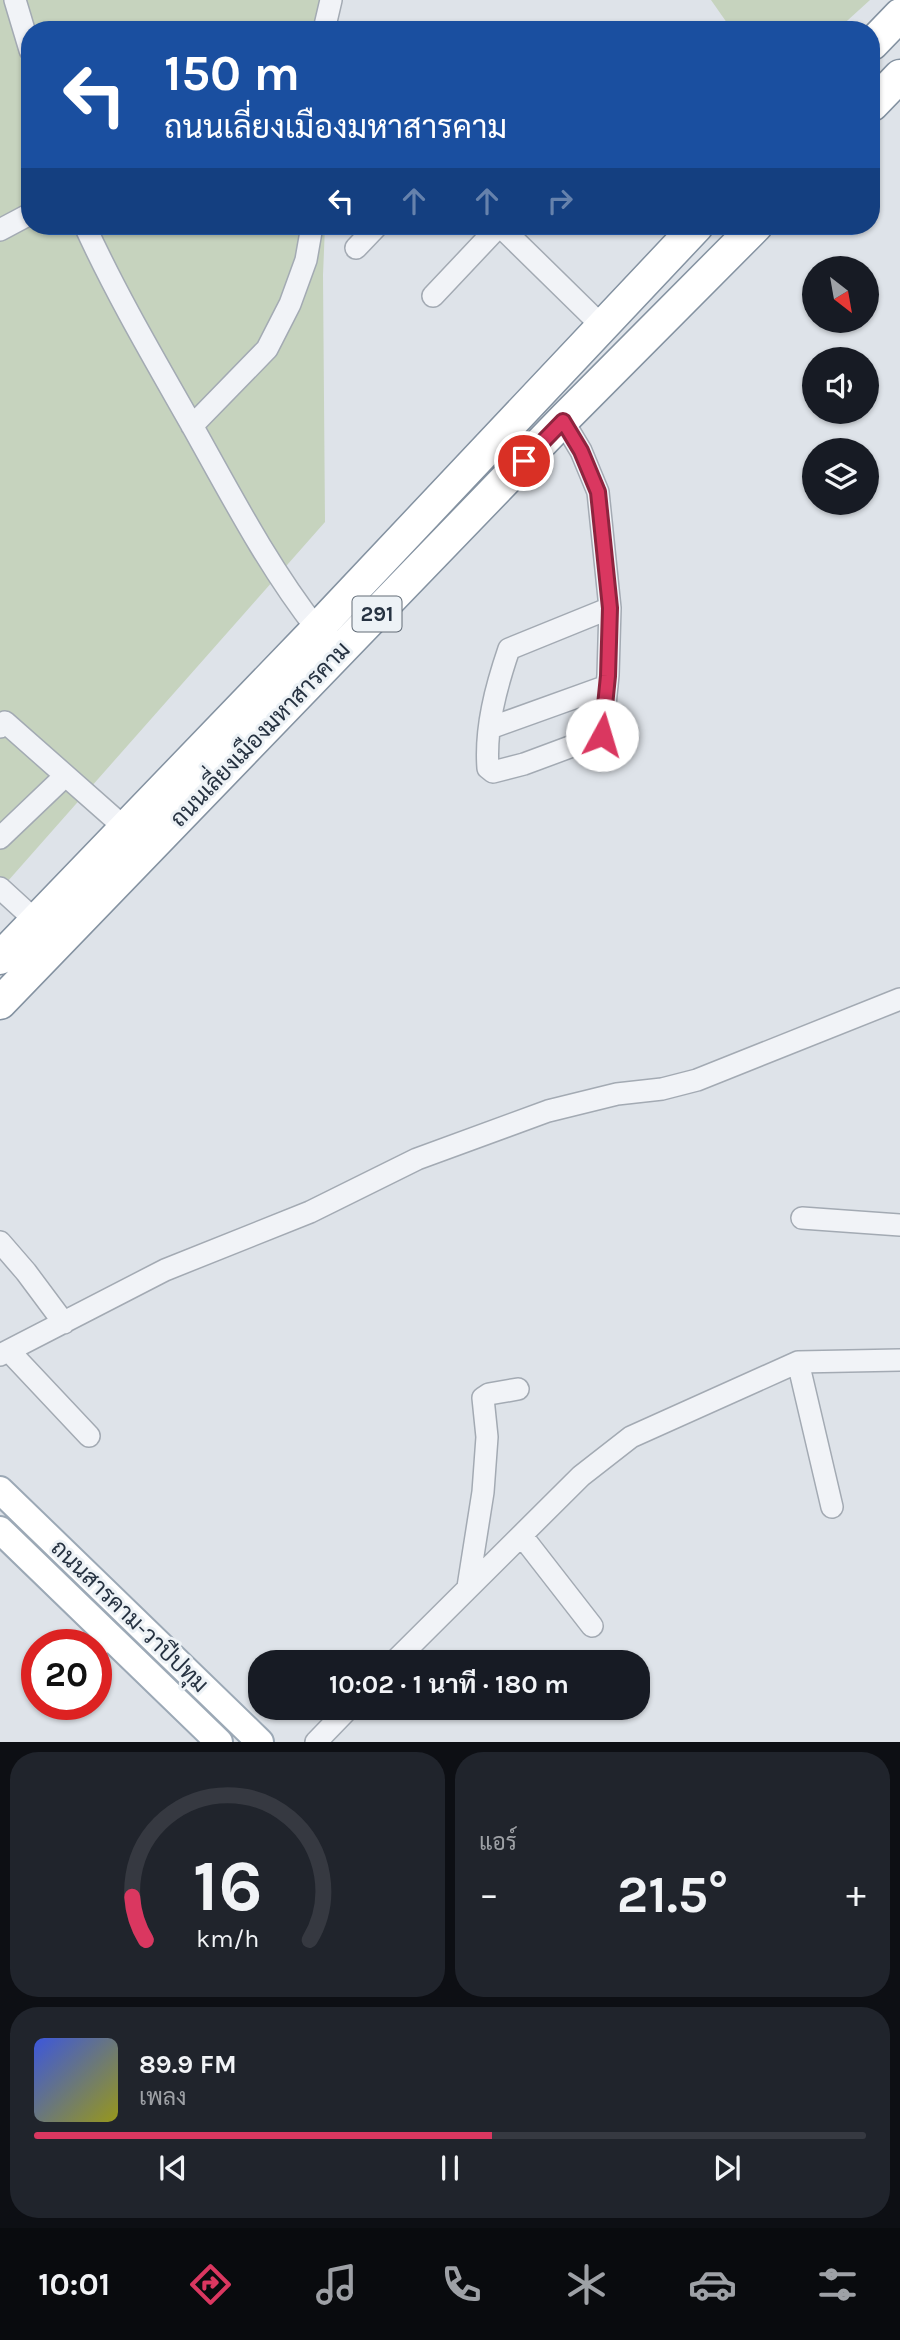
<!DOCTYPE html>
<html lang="th">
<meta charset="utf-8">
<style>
:root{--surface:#171b24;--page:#20242c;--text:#f1f3f6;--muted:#9ea1a6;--line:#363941;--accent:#da3760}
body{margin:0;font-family:Karla,Sarabun,sans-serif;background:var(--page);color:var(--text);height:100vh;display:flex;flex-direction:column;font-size:26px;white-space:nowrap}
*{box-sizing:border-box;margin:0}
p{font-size:23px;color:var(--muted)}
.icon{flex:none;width:38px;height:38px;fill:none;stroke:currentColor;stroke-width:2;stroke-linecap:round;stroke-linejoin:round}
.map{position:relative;height:1742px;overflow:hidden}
.panel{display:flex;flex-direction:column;gap:10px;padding:10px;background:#0d0f14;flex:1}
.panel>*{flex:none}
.top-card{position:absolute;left:21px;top:21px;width:859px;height:214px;border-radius:28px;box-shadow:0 2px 5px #0004;background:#1a4fa0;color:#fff;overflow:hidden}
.needle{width:46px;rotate:149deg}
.tools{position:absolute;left:802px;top:256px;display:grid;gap:14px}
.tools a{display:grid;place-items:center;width:77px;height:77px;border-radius:50%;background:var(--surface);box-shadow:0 2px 5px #0004;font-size:35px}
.speed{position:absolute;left:21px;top:1629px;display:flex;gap:14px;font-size:35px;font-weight:700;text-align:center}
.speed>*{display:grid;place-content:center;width:91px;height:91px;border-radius:50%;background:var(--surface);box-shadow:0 2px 5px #0004;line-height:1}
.speed .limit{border:10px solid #d22;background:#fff;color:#111}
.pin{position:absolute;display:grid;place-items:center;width:60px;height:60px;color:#fff;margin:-30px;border:4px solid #fff;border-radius:50%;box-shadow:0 2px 7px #0007}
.me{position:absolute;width:77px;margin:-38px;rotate:6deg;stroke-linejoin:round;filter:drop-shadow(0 0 5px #0008)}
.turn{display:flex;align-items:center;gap:24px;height:147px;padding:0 28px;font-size:32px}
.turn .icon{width:91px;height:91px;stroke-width:2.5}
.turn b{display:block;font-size:49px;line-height:60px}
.lanes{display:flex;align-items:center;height:66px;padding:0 28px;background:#0003;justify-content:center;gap:35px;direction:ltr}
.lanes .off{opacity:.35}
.big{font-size:52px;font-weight:700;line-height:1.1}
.panel .card{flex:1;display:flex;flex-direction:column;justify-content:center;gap:10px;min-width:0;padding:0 24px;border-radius:28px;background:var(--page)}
.panel .dial{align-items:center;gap:0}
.dial svg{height:182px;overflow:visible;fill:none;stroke:var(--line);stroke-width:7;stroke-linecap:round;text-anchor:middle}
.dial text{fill:var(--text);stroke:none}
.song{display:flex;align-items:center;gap:21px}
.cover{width:84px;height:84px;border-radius:10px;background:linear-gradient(135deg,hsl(230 70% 55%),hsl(60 70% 35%))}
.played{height:7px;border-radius:4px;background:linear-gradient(90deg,var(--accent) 55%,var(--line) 55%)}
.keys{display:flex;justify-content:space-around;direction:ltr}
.heat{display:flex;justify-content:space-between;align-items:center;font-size:38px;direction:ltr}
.panel .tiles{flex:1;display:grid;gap:10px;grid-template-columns:1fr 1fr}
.card:last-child{grid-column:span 2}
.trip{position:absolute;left:248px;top:1650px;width:402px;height:70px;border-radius:28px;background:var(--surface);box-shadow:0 2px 5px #0004;font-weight:700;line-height:70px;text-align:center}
.dock{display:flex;height:112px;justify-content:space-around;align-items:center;background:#090b0e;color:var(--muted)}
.dock .icon{width:49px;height:49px}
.dock .on{color:var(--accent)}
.dock b{font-size:32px;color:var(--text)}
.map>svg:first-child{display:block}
</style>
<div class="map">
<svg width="900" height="1742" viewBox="0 0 900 1742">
<rect width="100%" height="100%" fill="#dee3e9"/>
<!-- green -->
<path fill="#c6d3be" d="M0,0H336V30H30V226H325L323,275L325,522L0,890Z
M711,0H870L837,30H732Z"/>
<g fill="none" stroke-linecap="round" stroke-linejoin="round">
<!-- minor casing -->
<g stroke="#a3aab3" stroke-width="24">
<path id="minor" d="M15,0L30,50
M324,30L331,0
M85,226C117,296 156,362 194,429C232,497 269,568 317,629
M500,226L602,326
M0,230L30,214
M356,248L377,226
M433,296L499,226
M563,421L581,451L598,492L610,608L608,675L602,735L524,764L493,772L488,768C485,728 496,687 509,649L610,608
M192,426L267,349L290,304L306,260L312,226
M0,727L5,722L125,828
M490,728L607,686
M0,838L65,776
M0,888L35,920
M802,1218L900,1225
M0,1242L26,1272L64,1323
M9,1351L89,1436
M0,1355L165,1270L310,1212L417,1159L548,1111L617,1094L662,1089L697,1080L900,999
M798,1362L832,1507
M522,1536L592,1626
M468,1587L483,1492L487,1437L483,1398L489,1394L518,1389
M96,1649L110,1635
M394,1662L581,1476L631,1437L798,1362L900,1360
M316,1742L349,1708"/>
</g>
<!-- major casing -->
<g stroke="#9ca9b6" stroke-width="30">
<path id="major" d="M0,1490L260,1742
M0,1530L219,1742"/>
</g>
<!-- highway casing -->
<g stroke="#8492a1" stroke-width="35">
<path id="highway" d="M872,44L900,15
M872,105L900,76
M0,958L317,629L697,226
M0,1003L566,417L756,226"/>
</g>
<!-- minor -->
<use href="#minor" stroke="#f1f3f7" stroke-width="21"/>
<!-- major -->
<use href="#major" stroke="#fff" stroke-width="26"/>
<!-- highway -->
<use href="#highway" stroke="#fff" stroke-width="32"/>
</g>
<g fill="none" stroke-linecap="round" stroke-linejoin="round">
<!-- route casing -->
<g stroke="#8e243e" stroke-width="18">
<path id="route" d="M524,461L563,421L581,451L598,492L610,608L608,676L602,735"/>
</g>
<!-- route -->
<use href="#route" stroke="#da3760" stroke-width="12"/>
</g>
<g text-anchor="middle" stroke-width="6" stroke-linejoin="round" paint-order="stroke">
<!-- shield labels -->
<rect fill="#edf2f6" stroke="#626c77" stroke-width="2" x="352.5" y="596.5" width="49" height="35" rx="5"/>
<g font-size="21" font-weight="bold" fill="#263241">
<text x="377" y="621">291</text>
</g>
<!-- street labels -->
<g font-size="23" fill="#263241" stroke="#edf2f6">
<text transform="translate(260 734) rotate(-46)" y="8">ถนนเลี่ยงเมืองมหาสารคาม</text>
<text transform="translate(130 1616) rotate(44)" y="8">ถนนสารคาม-วาปีปทุม</text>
</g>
</g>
</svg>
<div class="tools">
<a><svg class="needle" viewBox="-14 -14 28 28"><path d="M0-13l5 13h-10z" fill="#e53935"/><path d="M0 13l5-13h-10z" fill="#9ea1a6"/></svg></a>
<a><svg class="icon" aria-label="sound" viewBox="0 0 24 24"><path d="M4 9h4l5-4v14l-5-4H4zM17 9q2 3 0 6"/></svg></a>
<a><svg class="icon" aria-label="layers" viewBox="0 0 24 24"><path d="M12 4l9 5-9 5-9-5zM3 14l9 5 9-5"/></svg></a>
</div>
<div class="speed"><div class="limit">20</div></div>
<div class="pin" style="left:524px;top:461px;background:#d93025"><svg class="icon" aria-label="arrive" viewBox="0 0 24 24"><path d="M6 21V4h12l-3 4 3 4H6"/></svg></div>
<svg class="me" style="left:602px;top:735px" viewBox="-20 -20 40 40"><circle r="19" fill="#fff"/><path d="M0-13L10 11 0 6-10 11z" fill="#da3760"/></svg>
<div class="trip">10:02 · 1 นาที · 180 m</div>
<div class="top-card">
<div class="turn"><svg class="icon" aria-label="left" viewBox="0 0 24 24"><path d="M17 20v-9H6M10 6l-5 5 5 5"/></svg><div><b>150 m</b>ถนนเลี่ยงเมืองมหาสารคาม</div></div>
<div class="lanes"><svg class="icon" aria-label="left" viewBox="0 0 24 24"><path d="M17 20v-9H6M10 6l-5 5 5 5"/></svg><svg class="icon off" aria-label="ahead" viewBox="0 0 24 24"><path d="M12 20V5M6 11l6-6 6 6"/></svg><svg class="icon off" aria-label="ahead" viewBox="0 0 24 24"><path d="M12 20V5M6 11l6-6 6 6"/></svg><svg class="icon off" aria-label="right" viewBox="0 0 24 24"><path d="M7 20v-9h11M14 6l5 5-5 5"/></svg></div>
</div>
</div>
<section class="panel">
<div class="tiles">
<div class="card dial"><svg viewBox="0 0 100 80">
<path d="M14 69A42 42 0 1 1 86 69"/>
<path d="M14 69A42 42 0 0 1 8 50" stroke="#da3760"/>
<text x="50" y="56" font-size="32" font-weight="700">16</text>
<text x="50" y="72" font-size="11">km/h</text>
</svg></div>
<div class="card"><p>แอร์</p>
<div class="heat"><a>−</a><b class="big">21.5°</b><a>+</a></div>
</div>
<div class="card">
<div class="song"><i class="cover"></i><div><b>89.9 FM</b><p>เพลง</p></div></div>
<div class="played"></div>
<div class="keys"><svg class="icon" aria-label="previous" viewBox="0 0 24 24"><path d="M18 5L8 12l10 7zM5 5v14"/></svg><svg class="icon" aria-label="pause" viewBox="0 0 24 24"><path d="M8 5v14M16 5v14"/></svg><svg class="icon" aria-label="next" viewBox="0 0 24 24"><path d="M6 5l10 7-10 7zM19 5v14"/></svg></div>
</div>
</div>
</section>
<nav class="dock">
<b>10:01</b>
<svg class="icon on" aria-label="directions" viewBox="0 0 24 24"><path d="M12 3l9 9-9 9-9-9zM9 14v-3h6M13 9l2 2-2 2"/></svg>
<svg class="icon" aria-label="music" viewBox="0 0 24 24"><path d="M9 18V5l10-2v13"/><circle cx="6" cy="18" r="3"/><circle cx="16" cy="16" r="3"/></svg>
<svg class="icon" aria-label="phone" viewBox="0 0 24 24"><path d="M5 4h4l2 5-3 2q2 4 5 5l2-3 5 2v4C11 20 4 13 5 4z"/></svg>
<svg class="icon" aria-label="climate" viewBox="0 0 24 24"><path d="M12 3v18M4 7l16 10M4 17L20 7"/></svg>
<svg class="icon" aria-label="car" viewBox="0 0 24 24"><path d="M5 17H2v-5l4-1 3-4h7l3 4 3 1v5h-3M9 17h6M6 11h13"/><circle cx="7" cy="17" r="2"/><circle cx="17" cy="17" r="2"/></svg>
<svg class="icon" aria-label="filters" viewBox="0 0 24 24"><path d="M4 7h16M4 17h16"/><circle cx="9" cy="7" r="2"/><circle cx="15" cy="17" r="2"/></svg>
</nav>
